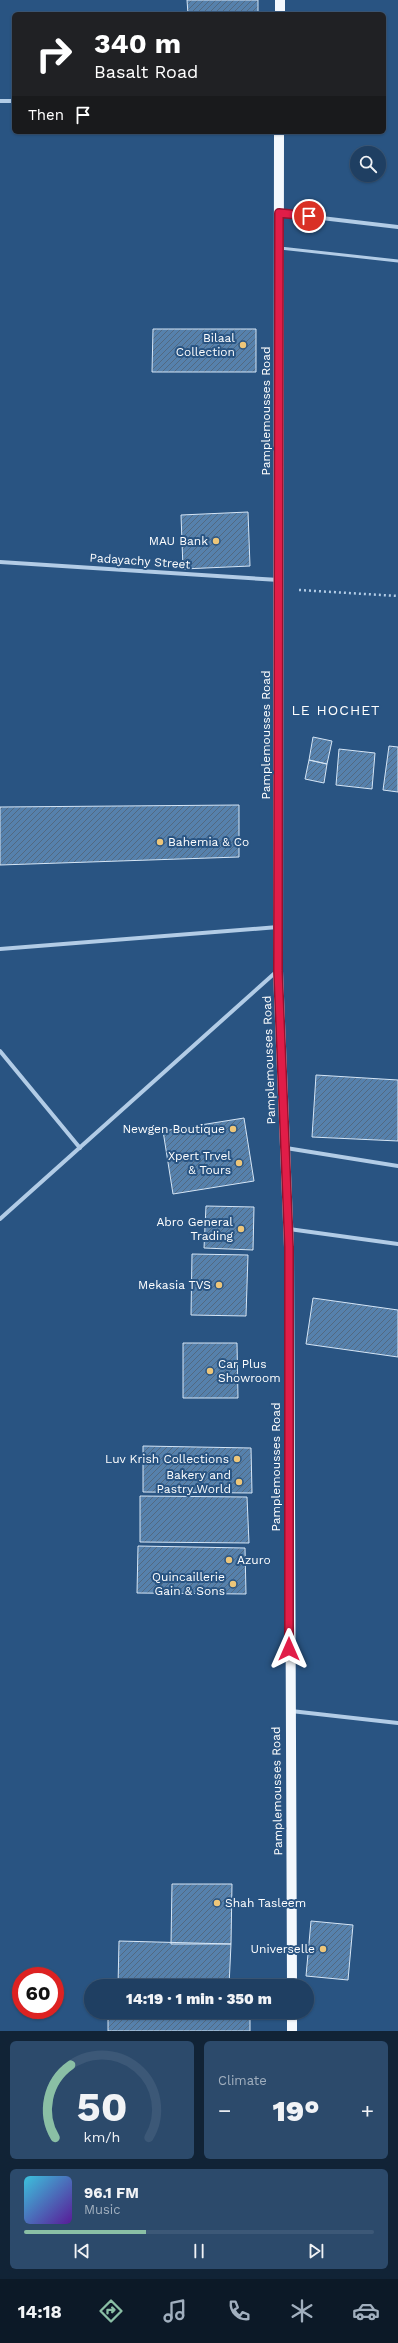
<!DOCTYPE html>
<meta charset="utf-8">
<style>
:root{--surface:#1f3f62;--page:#2c4a6b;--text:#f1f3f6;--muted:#a1afbe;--line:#3c5877;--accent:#8abfa5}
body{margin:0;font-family:"Work Sans",sans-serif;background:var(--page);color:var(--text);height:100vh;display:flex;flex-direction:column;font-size:15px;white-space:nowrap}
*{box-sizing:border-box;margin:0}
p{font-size:13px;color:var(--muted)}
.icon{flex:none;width:22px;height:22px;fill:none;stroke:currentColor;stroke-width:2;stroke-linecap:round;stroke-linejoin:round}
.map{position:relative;height:2031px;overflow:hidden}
.panel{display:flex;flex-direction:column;gap:10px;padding:10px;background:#112336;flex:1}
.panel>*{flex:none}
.top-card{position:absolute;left:12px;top:12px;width:374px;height:122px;border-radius:6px;box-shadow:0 1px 3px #0004,0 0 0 1px var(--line);background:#202124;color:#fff;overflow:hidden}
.fabs{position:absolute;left:350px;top:146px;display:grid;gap:8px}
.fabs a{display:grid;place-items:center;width:36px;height:36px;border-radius:50%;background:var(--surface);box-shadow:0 1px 3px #0004,0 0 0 1px var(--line);font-size:20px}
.speed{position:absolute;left:12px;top:1967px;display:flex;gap:8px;font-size:20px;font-weight:700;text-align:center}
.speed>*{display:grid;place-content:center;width:52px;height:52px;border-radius:50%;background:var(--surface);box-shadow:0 1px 3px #0004,0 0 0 1px var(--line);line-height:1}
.speed .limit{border:6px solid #d22;background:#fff;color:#111}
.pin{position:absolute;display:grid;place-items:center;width:34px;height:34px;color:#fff;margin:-17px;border:2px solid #fff;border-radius:50%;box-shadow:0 1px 4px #0007}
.me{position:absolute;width:44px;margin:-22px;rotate:0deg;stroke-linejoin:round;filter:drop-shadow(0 0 3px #0008)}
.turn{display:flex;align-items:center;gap:14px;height:84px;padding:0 16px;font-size:18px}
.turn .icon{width:52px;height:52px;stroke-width:2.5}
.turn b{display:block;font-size:28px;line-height:34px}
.then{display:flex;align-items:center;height:38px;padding:0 16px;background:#0003;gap:8px;font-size:15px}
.big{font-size:30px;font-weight:800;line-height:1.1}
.panel .tile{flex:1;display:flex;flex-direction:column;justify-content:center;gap:6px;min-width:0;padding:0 14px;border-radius:6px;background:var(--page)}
.panel .dial{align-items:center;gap:0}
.dial svg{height:104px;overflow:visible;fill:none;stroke:var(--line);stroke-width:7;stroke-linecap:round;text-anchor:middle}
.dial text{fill:var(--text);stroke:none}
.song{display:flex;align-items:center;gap:12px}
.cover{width:48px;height:48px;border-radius:6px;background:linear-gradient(135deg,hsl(190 70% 55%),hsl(270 70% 35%))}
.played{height:4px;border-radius:2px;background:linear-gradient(90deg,var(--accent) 35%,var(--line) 35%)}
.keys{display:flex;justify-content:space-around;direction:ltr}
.heat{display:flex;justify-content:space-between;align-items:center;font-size:22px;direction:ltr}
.panel .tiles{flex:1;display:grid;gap:10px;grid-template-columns:1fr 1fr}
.tile:last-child{grid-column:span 2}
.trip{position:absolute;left:84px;top:1979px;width:230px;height:40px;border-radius:20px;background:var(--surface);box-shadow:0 1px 3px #0004,0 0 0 1px var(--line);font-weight:800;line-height:40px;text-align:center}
.tab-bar{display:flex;height:64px;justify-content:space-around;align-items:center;background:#0c1927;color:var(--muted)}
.tab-bar .icon{width:28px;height:28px}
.tab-bar .on{color:var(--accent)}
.tab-bar b{font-size:18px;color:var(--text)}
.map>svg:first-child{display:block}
</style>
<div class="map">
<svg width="398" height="2031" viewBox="0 0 398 2031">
<defs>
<pattern id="building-hatch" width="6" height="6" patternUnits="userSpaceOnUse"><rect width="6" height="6" fill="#5681ac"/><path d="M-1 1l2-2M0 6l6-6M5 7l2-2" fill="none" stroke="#526981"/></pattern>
</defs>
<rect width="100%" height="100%" fill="#295482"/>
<!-- building -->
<path fill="url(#building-hatch)" stroke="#d5e5f5" d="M187,0H258V14H188Z
M153,329H256V372H152Z
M248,512L250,566L183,569L181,515Z
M313,737L332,741L327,764L309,760Z
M389,746L398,747V792L383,790Z
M339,749L375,753L372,789L336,785Z
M309,760L327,764L324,783L305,779Z
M239,805V857L0,865V807Z
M316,1075L398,1080V1141L312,1137Z
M244,1118L254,1181L173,1194L163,1131Z
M206,1206L254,1207L253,1250L204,1248Z
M192,1254L248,1255L246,1316L191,1315Z
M313,1298L398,1310V1357L306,1344Z
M183,1343H237L238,1398H183Z
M143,1446L251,1448L252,1493L143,1492Z
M140,1496L247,1497L249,1543L140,1542Z
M138,1546L245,1548L246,1594L137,1593Z
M172,1884H232L231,1944H171Z
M311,1921L353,1925L348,1980L306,1976Z
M119,1941L231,1944L229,1986H118Z
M108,2012H250V2031H108Z"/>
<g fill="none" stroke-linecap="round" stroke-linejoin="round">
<!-- path -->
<path stroke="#b2cce6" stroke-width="2.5" stroke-dasharray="2 3" stroke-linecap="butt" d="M299,590L398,596"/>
<!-- lane -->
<path stroke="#b2cce6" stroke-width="3" d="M280,248L398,261"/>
<!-- street -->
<path stroke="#b2cce6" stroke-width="4" d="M0,101H14
M279,213L398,227
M0,562L279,580
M0,949L278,927
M0,1051L80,1148
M286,1148L398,1166
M0,1219L276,972
M289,1229L398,1244
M291,1711L398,1723"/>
<!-- primary -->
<path stroke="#f3f8fd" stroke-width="10" d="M280,14V0
M279,132L278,971L289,1247L292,1986
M292,2012V2031"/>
</g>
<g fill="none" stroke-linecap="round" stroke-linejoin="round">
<!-- route casing -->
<g stroke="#92132f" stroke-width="10">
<path id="route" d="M289,1649V1247L278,971L279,213L309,216"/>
</g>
<!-- route -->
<use href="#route" stroke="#e11d48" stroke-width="7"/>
</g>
<!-- markers -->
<g fill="#edc679" stroke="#295482" stroke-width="1.5">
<circle cx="243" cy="345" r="4"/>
<circle cx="216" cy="541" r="4"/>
<circle cx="160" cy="842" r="4"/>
<circle cx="233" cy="1129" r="4"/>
<circle cx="239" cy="1163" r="4"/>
<circle cx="241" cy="1229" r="4"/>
<circle cx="219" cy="1285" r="4"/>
<circle cx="210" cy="1371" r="4"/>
<circle cx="237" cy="1459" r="4"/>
<circle cx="239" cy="1482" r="4"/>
<circle cx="229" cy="1560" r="4"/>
<circle cx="233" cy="1584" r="4"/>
<circle cx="217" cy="1903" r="4"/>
<circle cx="323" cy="1949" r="4"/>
</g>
<g text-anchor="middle" stroke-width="4" stroke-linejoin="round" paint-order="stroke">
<!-- poi labels -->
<g font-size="12" fill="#fff" stroke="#295482" text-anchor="end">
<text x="235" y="342">Bilaal<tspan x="235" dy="14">Collection</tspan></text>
<text x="208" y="545">MAU Bank</text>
<text x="168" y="846" text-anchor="start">Bahemia &amp; Co</text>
<text x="225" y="1133">Newgen Boutique</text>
<text x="231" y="1160">Xpert Trvel<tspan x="231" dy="14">&amp; Tours</tspan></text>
<text x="233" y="1226">Abro General<tspan x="233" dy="14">Trading</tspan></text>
<text x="211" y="1289">Mekasia TVS</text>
<text x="218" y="1368" text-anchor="start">Car Plus<tspan x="218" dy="14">Showroom</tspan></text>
<text x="229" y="1463">Luv Krish Collections</text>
<text x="231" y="1479">Bakery and<tspan x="231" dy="14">Pastry World</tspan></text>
<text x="237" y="1564" text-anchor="start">Azuro</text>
<text x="225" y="1581">Quincaillerie<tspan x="225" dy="14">Gain &amp; Sons</tspan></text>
<text x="225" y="1907" text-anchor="start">Shah Tasleem</text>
<text x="315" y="1953">Universelle</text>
</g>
<!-- street labels -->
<g font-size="12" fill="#fff" stroke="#295482">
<text transform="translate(266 411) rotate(-90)" y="4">Pamplemousses Road</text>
<text transform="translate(140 561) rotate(4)" y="4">Padayachy Street</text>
<text transform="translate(266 735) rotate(-90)" y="4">Pamplemousses Road</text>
<text transform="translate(269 1060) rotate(-92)" y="4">Pamplemousses Road</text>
<text transform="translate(276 1467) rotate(-90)" y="4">Pamplemousses Road</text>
<text transform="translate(277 1791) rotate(-91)" y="4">Pamplemousses Road</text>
</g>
<!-- quarter labels -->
<g font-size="14" letter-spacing="1" fill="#fff" stroke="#295482">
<text x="336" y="715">LE HOCHET</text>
</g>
</g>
</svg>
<div class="fabs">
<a><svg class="icon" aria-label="search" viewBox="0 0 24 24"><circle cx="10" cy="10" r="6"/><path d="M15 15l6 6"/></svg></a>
</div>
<div class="speed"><div class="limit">60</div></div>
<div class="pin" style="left:309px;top:216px;background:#d93025"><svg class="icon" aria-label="arrive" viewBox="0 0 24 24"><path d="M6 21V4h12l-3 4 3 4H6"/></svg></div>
<svg class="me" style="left:289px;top:1649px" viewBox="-20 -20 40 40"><path d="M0-17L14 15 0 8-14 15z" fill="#e11d48" stroke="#fff" stroke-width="4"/></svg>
<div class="trip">14:19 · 1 min · 350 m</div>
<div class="top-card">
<div class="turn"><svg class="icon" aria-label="right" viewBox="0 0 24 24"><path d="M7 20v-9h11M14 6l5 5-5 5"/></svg><div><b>340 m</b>Basalt Road</div></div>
<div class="then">Then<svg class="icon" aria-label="arrive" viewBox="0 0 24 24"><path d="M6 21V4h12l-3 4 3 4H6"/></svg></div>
</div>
</div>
<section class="panel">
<div class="tiles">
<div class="tile dial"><svg viewBox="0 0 100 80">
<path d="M14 69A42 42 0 1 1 86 69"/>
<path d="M14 69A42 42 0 0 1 26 13" stroke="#8abfa5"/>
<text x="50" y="56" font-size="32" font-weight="700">50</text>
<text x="50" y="72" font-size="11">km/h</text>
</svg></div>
<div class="tile"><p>Climate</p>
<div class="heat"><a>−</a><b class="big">19°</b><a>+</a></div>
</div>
<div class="tile">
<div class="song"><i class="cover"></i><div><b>96.1 FM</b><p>Music</p></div></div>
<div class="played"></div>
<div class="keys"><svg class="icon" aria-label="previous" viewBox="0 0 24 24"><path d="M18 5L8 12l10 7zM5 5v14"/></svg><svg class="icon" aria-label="pause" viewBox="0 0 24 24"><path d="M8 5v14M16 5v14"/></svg><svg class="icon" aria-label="next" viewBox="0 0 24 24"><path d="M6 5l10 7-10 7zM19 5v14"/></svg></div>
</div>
</div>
</section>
<nav class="tab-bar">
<b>14:18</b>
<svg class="icon on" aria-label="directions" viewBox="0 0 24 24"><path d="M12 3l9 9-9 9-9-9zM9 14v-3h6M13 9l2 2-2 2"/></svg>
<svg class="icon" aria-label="music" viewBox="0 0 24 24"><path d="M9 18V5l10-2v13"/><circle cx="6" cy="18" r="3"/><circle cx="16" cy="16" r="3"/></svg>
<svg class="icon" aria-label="phone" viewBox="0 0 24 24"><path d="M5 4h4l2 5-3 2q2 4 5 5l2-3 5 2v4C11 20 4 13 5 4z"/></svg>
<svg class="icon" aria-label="climate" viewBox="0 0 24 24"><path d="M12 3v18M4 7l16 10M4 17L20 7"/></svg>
<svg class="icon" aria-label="car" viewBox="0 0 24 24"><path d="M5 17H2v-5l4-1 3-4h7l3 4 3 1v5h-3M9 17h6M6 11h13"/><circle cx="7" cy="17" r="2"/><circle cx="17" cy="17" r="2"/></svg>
</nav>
